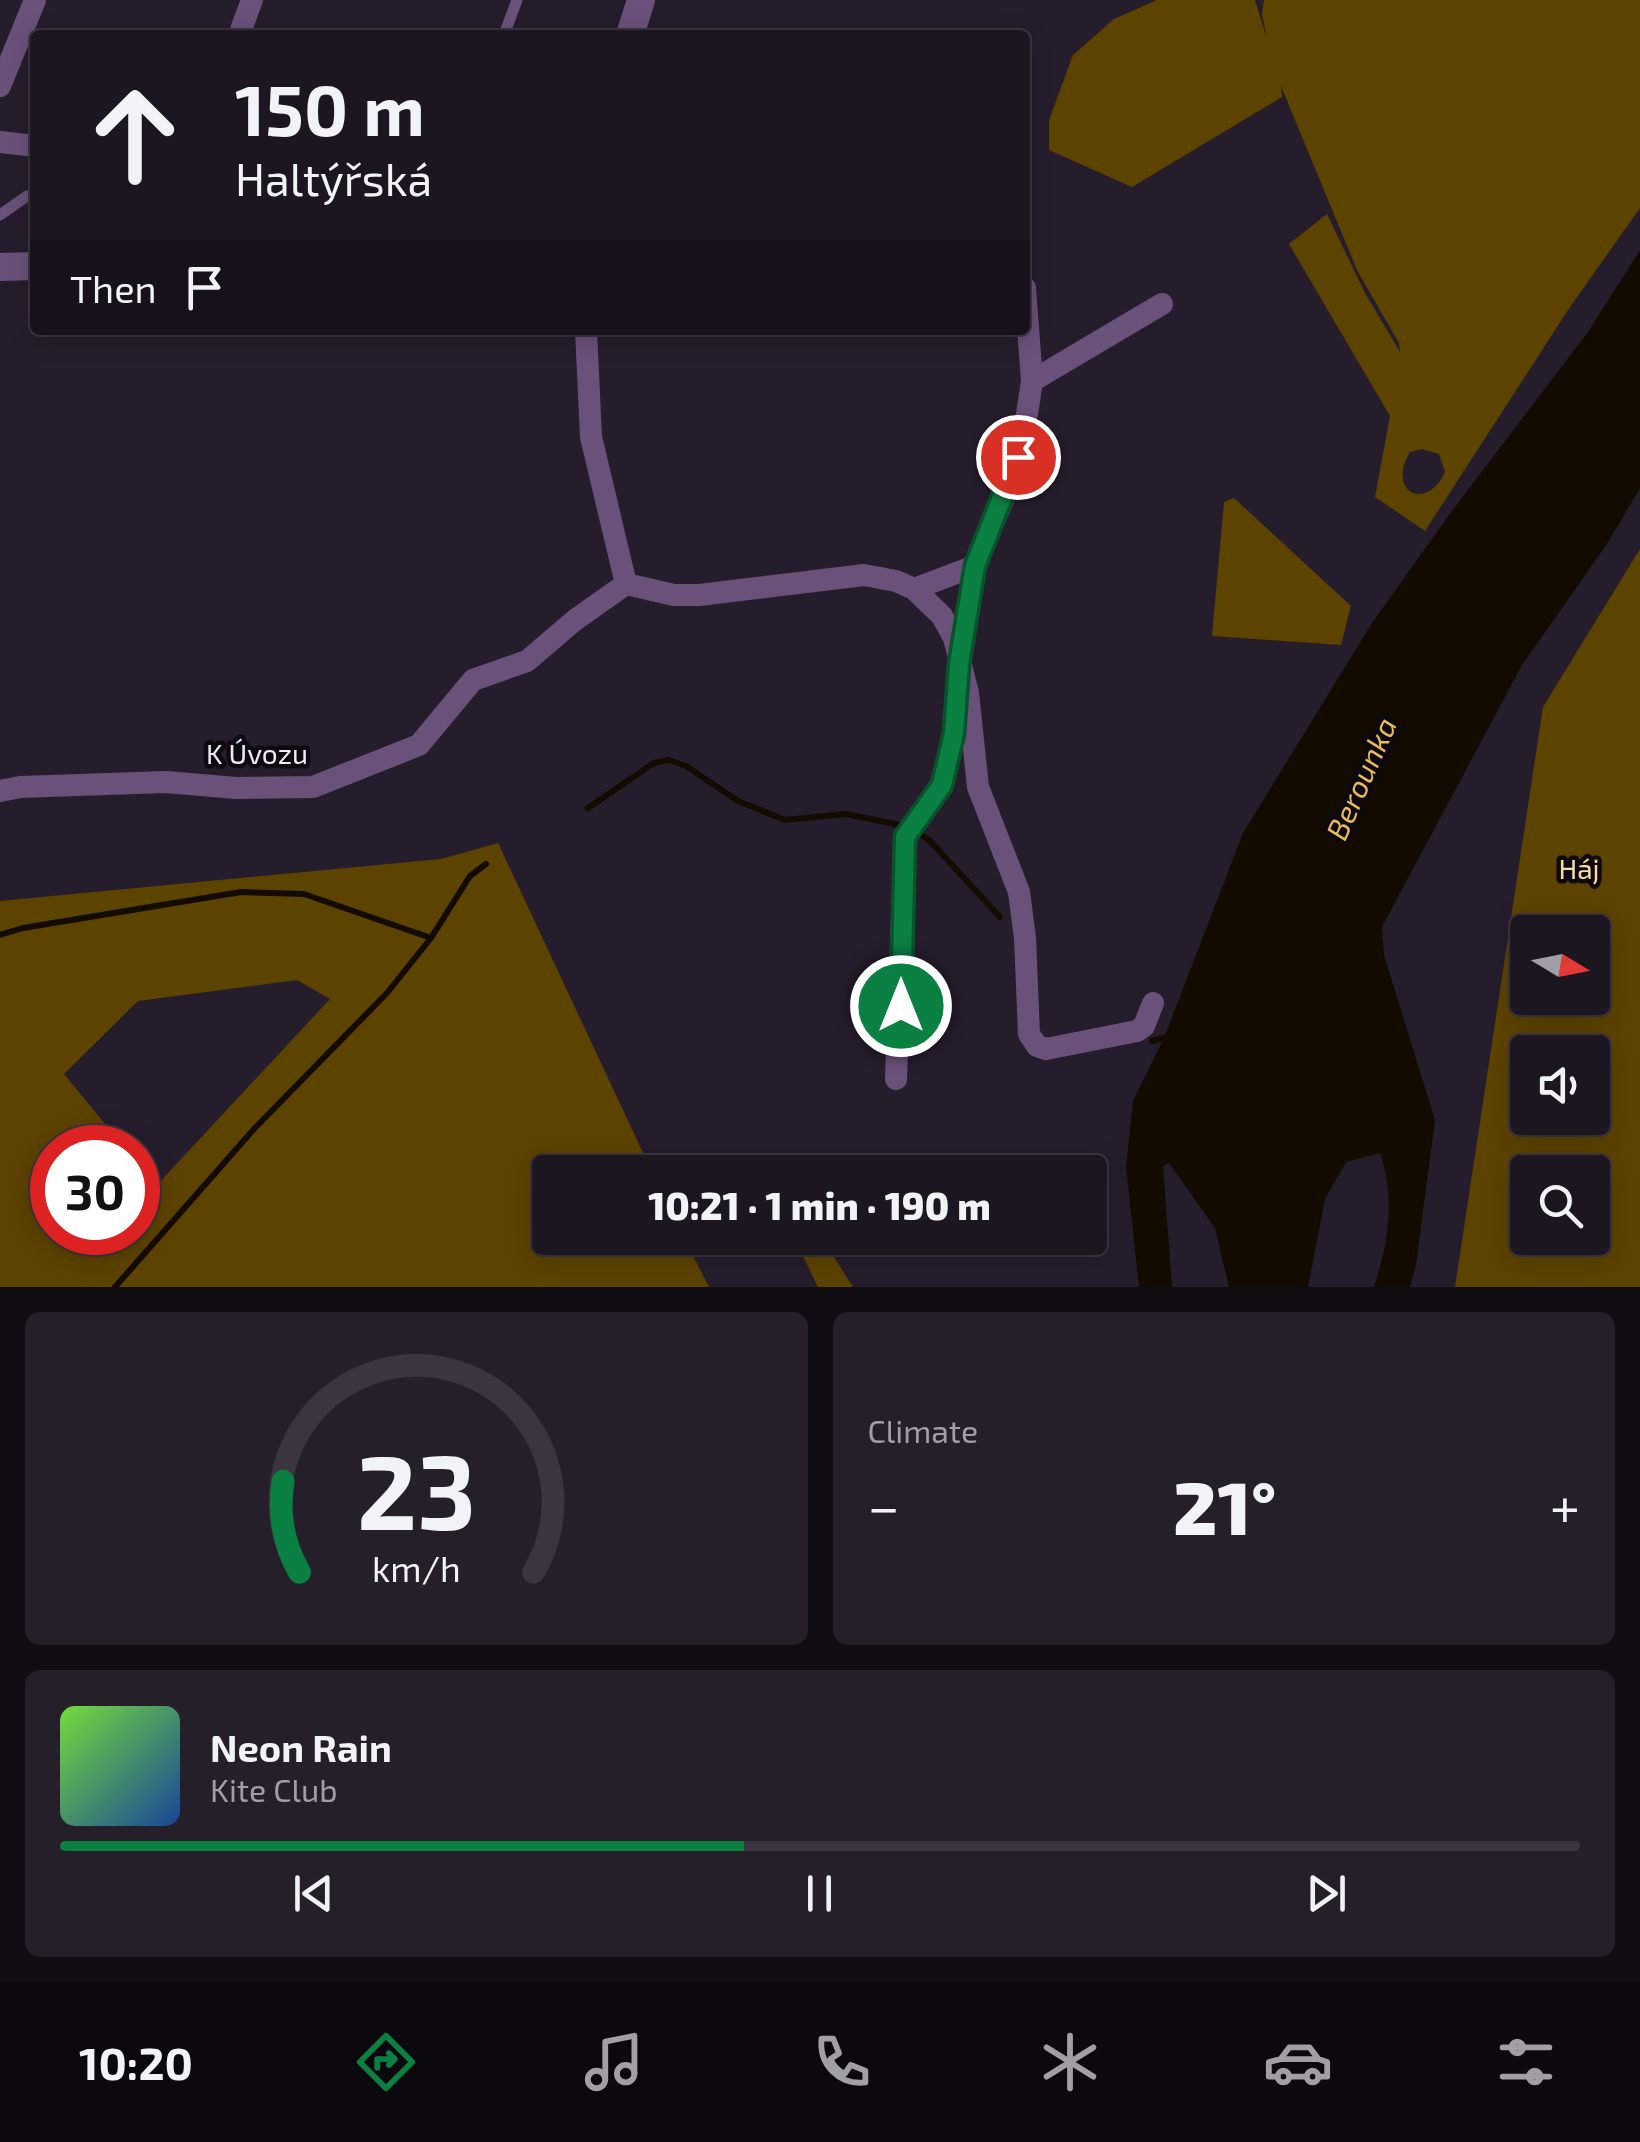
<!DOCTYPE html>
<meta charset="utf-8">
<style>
:root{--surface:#1c1621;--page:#251f2a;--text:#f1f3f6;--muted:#a09fa5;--line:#3a353f;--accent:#0b8043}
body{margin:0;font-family:"Exo 2",sans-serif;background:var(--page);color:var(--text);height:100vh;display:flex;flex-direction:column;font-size:38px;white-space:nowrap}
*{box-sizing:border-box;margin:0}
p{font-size:32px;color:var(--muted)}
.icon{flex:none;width:55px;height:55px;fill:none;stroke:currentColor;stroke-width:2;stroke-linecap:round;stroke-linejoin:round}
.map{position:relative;height:1287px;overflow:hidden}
.sheet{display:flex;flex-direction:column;gap:25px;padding:25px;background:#0f0c12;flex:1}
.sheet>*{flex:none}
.banner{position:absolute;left:30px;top:30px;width:1000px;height:305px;border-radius:10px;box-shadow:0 5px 25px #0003,0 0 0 2px var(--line);background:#1c1621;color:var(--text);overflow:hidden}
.needle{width:65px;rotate:100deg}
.tools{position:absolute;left:1510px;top:915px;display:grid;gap:20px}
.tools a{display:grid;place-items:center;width:100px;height:100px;border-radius:10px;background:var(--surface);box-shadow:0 5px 25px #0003,0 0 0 2px var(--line);font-size:50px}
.speed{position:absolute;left:30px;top:1125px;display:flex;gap:20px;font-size:50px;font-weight:700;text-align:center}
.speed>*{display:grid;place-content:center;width:130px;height:130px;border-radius:50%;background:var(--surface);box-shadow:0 5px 25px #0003,0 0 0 2px var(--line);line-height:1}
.speed .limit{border:15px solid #d22;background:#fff;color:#111}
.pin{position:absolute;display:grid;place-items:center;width:85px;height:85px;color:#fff;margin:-42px;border:5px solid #fff;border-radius:50%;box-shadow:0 2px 10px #0007}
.me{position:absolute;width:110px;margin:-55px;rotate:0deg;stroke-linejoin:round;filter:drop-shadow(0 0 8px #0008)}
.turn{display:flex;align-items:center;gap:35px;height:210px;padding:0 40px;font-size:45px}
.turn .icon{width:130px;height:130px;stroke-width:2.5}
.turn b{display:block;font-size:70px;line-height:85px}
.then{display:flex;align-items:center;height:95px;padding:0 40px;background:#0003;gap:20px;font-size:38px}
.big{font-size:75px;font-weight:800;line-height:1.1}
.sheet .tile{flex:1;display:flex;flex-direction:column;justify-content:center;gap:15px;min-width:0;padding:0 35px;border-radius:15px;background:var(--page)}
.sheet .dial{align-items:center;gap:0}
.dial svg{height:260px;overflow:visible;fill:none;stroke:var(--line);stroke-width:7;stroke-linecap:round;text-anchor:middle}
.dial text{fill:var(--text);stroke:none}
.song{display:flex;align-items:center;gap:30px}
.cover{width:120px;height:120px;border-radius:15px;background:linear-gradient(135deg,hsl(100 70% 55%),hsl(220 70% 35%))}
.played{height:10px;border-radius:5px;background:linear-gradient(90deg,var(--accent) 45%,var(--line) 45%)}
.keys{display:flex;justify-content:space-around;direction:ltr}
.heat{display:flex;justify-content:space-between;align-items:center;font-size:55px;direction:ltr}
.sheet .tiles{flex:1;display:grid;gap:25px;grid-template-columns:1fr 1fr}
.tile:last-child{grid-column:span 2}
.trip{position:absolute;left:532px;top:1155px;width:575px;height:100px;border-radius:10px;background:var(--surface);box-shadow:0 5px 25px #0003,0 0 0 2px var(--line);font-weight:800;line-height:100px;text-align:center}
.tab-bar{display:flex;height:160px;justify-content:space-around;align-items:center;background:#0b090d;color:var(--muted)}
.tab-bar .icon{width:70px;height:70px}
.tab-bar .on{color:var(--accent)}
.tab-bar b{font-size:45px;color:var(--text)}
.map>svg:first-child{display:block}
</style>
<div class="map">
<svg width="1640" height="1287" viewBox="0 0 1640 1287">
<rect width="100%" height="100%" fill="#261d2c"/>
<!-- green -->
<path fill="#5d4300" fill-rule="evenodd" d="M1157,0H1255L1267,39L1262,14L1264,0H1640V208L1568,310L1425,531L1375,497L1390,416L1289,244L1327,214L1365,293L1400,352L1399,343L1357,270L1281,86L1282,97L1132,187L1049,150V120L1073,55L1114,19ZM1422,449L1439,454L1445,472C1427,512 1386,493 1410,452Z
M1234,498L1351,606L1341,645L1212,636L1224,502Z
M1640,549V1287H1455L1543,707ZM1592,932V998H1528V932ZM1592,1052V1118H1528V1052ZM1592,1172V1238H1528V1172Z
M498,843L652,1172H550V1238H684L709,1287H0V901L441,859ZM297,980L330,999L156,1186L138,1164V1232H52V1148L124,1147L64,1074L138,1001Z
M794,1238H822L853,1287H818Z"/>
<!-- water -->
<path fill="#140b00" d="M1640,250V488L1607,544L1522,665L1382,927L1384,955L1435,1120L1416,1265L1410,1287H1374C1389,1241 1395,1199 1380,1153L1346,1162L1325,1199L1308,1287H1229L1215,1228L1169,1163L1163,1166L1172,1287H1139L1126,1166L1133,1101L1164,1038L1243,833L1372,623L1451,512L1588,332Z"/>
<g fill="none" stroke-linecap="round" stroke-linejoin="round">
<!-- stream -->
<path stroke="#140b00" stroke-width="6" d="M588,808L654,763L669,760L686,766L738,801L785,820L846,814L905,826
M916,831L930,841L1000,917
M0,935L23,928L241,892L304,894L431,938
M1152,1041L1170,1036
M115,1287L254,1129L387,993L431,938L470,876L486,864"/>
<!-- service -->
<path stroke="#6a517a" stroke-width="11" d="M504,35L517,0
M0,215L27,196L35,195"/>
<!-- minor -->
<path stroke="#6a517a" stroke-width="22" d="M239,35L252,0
M0,86L35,0
M0,142L35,146
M586,330L591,437L626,584
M1032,381L1162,304
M626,584L674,595H699L864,575L896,581L914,589L942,616L954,638L968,693L978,787L1019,892L1025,938L1029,1034L1037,1046L1046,1049L1137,1031L1144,1026L1153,1003
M914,589L975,566L1007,491L1027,414L1032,381L1025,288
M961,656L975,566
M0,791L20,787L166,782L236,788L313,787L419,745L473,680L527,661L575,620L626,584
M896,1079L905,837L941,785L954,733L957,688"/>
<!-- tertiary -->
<path stroke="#6a517a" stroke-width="28" d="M630,35L641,0
M0,267L35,266"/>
</g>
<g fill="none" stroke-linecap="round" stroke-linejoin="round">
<!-- route casing -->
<g stroke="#07532c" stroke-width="25">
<path id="route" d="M901,1006L905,837L942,785L954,733L959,664L975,566L1018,457"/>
</g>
<!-- route -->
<use href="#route" stroke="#0b8043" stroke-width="18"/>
</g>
<g text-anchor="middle" stroke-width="9" stroke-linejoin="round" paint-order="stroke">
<!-- street labels -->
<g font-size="28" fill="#f1ebf6" stroke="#0d0910">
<text x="257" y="764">K Úvozu</text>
</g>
<!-- park labels -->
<g font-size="28" fill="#f8dba6" stroke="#0d0910">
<text x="1579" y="879">Háj</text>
</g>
<!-- water labels -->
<g font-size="30" font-style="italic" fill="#e9ba59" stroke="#0d0910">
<text transform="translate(1362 779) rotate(-66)" y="10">Berounka</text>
</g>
</g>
</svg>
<div class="tools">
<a><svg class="needle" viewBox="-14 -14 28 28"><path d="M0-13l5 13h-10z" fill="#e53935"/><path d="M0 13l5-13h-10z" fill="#a09fa5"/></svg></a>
<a><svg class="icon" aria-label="sound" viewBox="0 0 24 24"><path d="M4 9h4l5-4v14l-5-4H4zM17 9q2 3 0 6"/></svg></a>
<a><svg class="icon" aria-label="search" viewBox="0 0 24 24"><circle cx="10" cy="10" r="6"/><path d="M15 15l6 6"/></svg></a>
</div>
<div class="speed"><div class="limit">30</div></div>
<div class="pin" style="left:1018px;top:457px;background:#d93025"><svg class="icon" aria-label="arrive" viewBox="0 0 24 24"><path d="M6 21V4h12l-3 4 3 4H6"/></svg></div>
<svg class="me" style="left:901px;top:1006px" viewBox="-20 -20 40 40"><circle r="17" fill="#0b8043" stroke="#fff" stroke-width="3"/><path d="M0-11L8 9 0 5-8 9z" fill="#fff"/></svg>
<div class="trip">10:21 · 1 min · 190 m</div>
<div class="banner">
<div class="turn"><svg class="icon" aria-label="ahead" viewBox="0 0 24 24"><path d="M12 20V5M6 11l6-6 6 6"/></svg><div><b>150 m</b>Haltýřská</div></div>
<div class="then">Then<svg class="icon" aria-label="arrive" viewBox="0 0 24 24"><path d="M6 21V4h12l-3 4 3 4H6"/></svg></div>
</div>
</div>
<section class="sheet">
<div class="tiles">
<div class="tile dial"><svg viewBox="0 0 100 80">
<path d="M14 69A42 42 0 1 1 86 69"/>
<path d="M14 69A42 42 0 0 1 9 41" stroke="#0b8043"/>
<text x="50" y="56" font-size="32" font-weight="700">23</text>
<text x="50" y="72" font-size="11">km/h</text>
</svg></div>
<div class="tile"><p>Climate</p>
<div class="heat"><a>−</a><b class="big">21°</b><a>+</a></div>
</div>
<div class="tile">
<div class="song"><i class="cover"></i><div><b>Neon Rain</b><p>Kite Club</p></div></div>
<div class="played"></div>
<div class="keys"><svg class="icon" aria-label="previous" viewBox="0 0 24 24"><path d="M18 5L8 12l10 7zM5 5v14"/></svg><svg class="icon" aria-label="pause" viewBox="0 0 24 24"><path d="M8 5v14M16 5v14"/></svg><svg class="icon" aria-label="next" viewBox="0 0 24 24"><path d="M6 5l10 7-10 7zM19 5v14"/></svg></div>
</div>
</div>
</section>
<nav class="tab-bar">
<b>10:20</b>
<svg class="icon on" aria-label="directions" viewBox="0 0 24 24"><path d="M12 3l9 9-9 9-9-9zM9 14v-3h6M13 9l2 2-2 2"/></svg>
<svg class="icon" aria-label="music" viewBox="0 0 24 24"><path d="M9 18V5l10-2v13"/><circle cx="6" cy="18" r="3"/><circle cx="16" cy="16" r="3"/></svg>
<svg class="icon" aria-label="phone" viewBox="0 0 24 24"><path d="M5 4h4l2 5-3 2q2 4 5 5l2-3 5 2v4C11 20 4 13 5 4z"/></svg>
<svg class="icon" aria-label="climate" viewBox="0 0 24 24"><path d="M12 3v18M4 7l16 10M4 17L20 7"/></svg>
<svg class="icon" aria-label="car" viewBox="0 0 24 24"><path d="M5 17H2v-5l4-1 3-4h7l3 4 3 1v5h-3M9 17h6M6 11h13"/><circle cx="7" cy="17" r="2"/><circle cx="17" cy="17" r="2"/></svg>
<svg class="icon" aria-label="filters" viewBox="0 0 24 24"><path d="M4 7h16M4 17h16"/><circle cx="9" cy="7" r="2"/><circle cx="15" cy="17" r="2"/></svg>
</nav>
